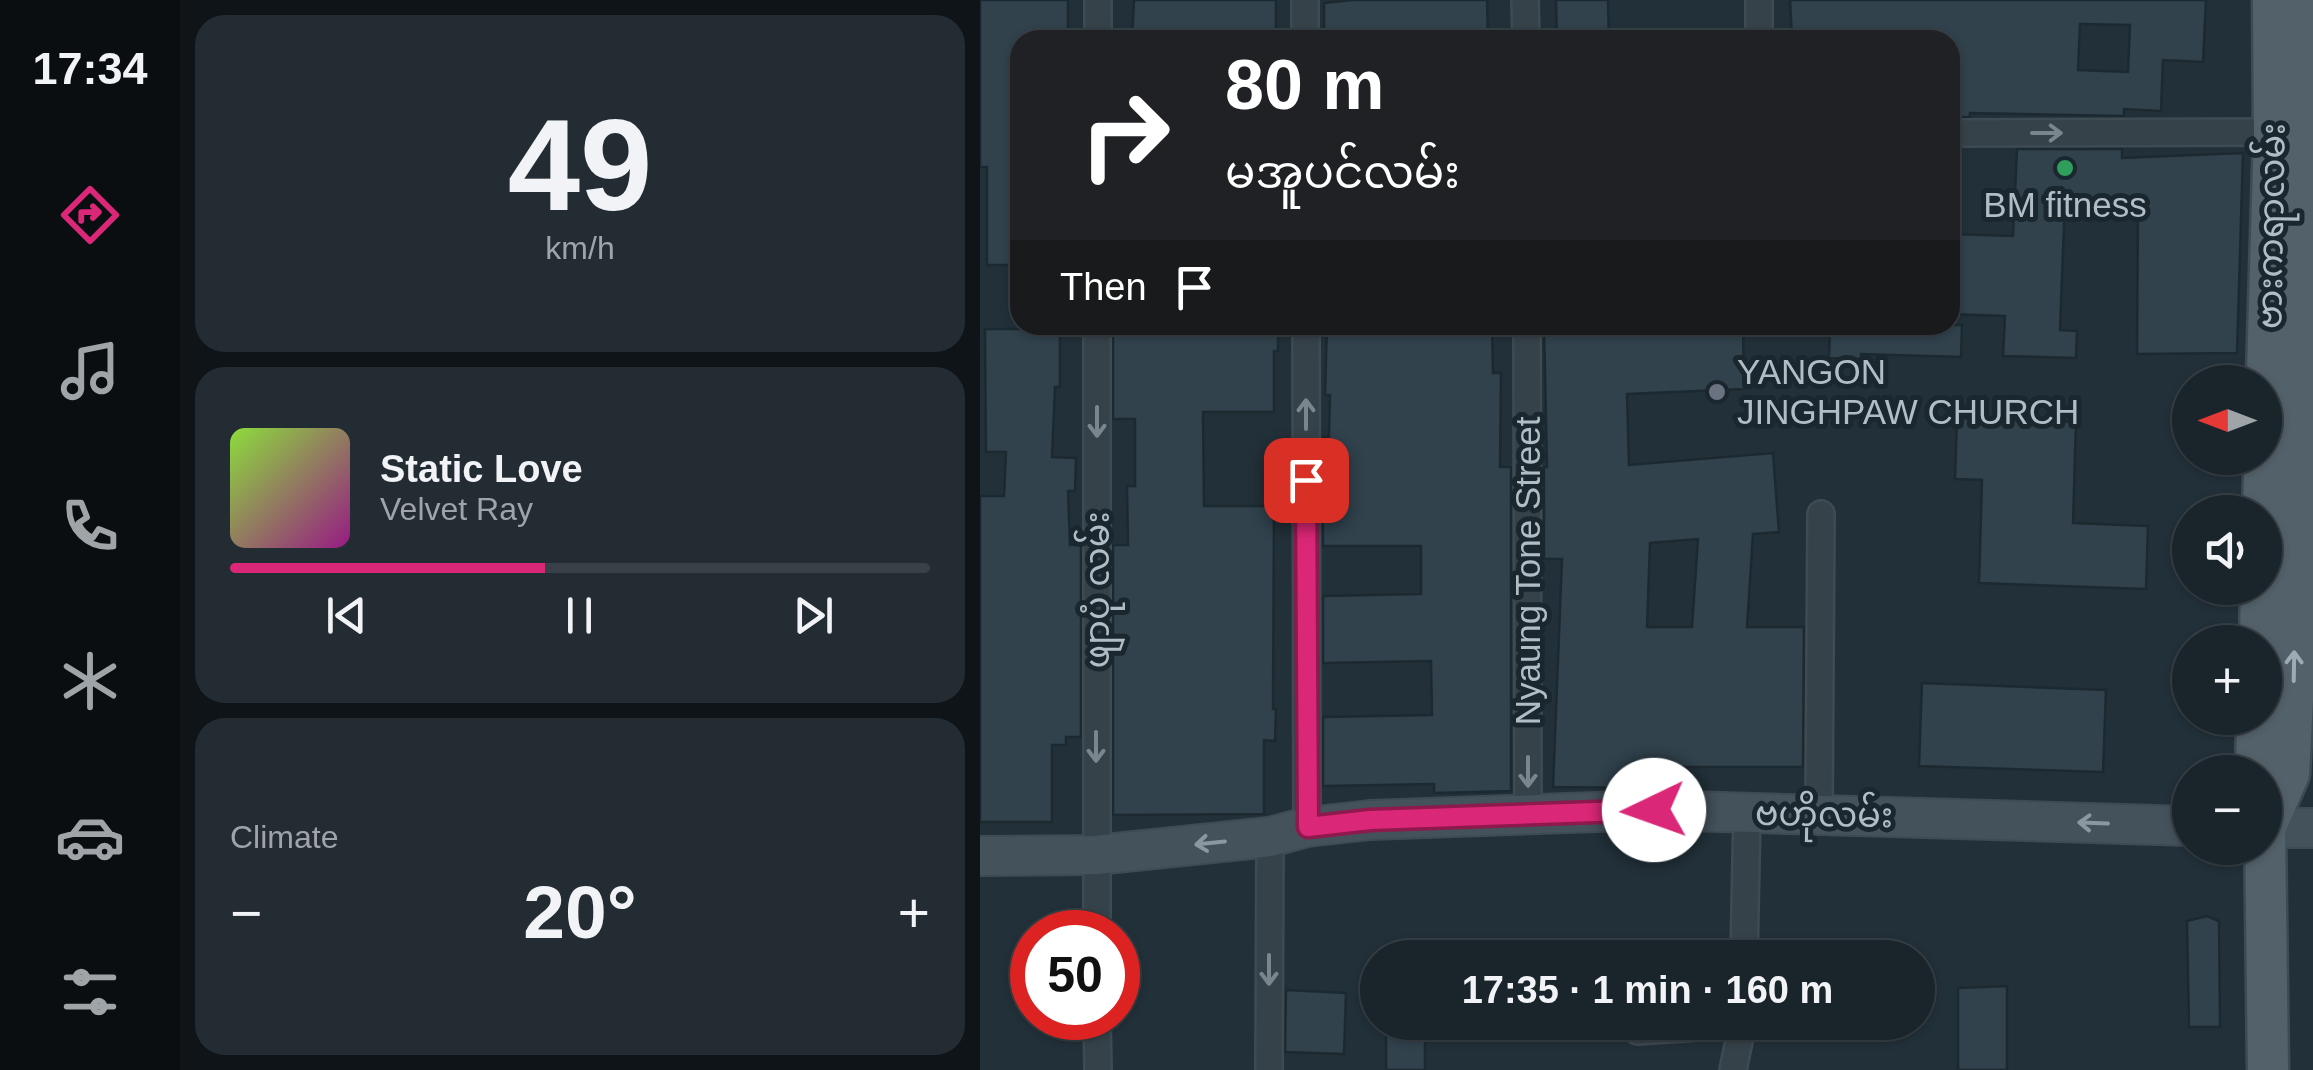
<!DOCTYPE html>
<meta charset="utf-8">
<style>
:root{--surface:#1a242b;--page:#232c33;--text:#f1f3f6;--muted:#9fa4a9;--line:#384147;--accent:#db2777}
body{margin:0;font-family:Arial,"Noto Sans Myanmar",sans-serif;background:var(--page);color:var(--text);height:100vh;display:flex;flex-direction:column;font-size:38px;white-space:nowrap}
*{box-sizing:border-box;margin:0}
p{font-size:32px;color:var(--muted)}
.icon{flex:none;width:55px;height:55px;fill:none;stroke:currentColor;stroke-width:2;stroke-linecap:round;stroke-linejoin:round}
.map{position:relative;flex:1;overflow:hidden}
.side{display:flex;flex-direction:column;gap:15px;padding:15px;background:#0e1418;width:800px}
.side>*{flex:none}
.guide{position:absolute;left:30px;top:30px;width:950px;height:305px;border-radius:30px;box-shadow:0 2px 8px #0004,0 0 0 2px var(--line);background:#202124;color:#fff;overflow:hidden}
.needle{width:65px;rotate:270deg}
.controls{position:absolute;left:1192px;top:365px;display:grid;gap:20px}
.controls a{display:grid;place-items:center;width:110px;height:110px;border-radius:50%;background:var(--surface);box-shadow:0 2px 8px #0004,0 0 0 2px var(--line);font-size:50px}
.speed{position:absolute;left:30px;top:910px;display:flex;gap:20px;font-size:50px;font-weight:700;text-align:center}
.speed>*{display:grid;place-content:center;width:130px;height:130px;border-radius:50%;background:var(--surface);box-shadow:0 2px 8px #0004,0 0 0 2px var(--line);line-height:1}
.speed .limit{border:15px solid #d22;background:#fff;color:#111}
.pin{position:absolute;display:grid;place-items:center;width:85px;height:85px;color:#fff;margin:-42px;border-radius:20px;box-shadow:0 5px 15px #0006}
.me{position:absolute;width:110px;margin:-55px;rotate:267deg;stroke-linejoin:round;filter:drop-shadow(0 0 8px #0008)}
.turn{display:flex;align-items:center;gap:35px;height:210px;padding:0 50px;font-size:45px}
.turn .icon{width:130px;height:130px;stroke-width:2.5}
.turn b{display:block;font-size:70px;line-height:85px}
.then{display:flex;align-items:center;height:95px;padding:0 50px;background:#0003;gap:20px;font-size:38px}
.big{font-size:75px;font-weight:800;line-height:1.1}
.side .tile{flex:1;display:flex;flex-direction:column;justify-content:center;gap:15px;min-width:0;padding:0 35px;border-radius:30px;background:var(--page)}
.side .dial{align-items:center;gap:0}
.dial b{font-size:130px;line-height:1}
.song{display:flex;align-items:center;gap:30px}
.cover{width:120px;height:120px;border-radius:15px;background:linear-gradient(135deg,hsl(90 70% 55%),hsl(310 70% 35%))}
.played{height:10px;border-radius:5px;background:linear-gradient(90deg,var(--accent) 45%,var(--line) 45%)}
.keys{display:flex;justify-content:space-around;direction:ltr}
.heat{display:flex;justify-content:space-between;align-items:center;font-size:55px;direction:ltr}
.trip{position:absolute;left:380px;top:940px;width:575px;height:100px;border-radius:50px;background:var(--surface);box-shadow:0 2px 8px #0004,0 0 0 2px var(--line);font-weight:800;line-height:100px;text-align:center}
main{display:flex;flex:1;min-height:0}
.tabs{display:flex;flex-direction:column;width:180px;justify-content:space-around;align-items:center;background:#0a0e11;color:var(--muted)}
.tabs .icon{width:70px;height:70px}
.tabs .active{color:var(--accent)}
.tabs b{font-size:45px;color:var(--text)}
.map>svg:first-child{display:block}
</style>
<main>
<nav class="tabs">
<b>17:34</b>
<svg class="icon active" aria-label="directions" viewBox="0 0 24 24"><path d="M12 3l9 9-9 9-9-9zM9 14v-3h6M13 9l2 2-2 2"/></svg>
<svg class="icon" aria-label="music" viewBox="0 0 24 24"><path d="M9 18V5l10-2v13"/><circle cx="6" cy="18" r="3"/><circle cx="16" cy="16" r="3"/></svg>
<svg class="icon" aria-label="phone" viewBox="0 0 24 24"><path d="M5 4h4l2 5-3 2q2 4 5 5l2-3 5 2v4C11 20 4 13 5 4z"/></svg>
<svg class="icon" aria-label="climate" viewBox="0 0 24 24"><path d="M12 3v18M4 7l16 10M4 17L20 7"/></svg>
<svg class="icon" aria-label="car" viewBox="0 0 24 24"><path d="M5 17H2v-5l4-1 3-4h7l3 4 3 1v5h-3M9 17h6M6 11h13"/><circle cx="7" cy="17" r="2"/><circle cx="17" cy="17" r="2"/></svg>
<svg class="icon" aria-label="filters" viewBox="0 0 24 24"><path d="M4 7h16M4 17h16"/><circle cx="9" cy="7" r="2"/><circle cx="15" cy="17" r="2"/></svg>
</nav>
<section class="side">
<div class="tile dial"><b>49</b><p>km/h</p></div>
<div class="tile">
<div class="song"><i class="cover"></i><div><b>Static Love</b><p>Velvet Ray</p></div></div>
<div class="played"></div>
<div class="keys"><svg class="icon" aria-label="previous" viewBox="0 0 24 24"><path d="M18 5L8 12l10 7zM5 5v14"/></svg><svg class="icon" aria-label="pause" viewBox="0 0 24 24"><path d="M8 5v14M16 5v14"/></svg><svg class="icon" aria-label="next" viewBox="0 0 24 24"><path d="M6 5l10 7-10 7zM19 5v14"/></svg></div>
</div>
<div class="tile"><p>Climate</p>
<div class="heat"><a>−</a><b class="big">20°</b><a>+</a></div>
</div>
</section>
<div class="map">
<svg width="1333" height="1070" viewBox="0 0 1333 1070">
<rect width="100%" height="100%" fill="#223039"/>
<!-- building -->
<path fill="#31424d" stroke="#1d2930" stroke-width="2.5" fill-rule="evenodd" d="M0,0H88V40H40V265H7V167H0Z
M154,0H296V40H152Z
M373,0H507L508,40H344V3Z
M576,0H628L629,40H577Z
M810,0H1226L1223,62L1183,60L1181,111L1144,109V116L990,113V117H970V40H812ZM1100,24L1150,25L1148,72L1098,70Z
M1037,149H1142V158L1263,153L1257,353L1157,354L1158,202L1085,199L1080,330L1097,331L1096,358L1023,356L1025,316L970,314V234L1033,236Z
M133,325H298V351H294V412H223L224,506H294L293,709H296L295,741L284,740V814L133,815V545H148L147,486H155V419H133Z
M347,325H512L513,373H521L520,467H531V791L454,793V784L343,786V717L452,715L451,661L343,663V596L441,594V546H343L342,437H349L350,395H345Z
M564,325H763L764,389L647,394L649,465L793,453L799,532L773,534L767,627H824L823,767H661V788L573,787L582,559H564V467H567ZM718,539L712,627H667L670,543Z
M850,325H982L981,357L881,354V359L849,358Z
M5,329H80V387H75L72,457L96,458L95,491H88L90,545H101V737H86V745H72V822H0V496H24L26,452H6Z
M977,418L1096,422L1093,523L1168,526L1166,589L999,583L1002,480L975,479Z
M942,683L1126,690L1123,772L939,766Z
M1227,916L1239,921L1240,1027H1209L1207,921Z
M1027,986V1070H978V988Z
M306,990L366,993L364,1054L305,1052Z
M406,1022H445V1070H406Z"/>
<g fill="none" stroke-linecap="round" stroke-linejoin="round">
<!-- minor casing -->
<g stroke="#3f4b53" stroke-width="30">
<path id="minor" d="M325,0V40
M545,0L546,40
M779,0V40
M118,40V0
M970,133L1305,132
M326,325L327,827
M547,325L548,817
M839,814L841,514
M117,932V325
M764,958L767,813
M117,1018L118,1070
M658,1031L763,1024
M289,1070L290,837
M753,1070L763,1022"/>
</g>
<!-- secondary casing -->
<g stroke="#3f4b53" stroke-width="42">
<path id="secondary" d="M1285,828H1333
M0,856L116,855L290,837L327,827L390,820L675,810L1210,826"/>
</g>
<!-- primary casing -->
<g stroke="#3f4b53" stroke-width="45">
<path id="primary" d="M1283,512L1294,133L1293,0
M1280,642L1281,588
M1276,772L1277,718
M1285,826L1288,1070
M1285,828L1309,774L1313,700L1317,513L1329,189L1330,0"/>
</g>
<!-- minor -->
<use href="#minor" stroke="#364249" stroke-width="25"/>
<!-- secondary -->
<use href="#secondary" stroke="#44525c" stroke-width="38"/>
<!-- primary -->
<use href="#primary" stroke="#53616a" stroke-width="40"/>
</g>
<!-- one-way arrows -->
<defs><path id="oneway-shaft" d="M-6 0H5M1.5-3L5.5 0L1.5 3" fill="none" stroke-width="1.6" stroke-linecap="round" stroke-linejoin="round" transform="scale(2.5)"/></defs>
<g stroke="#79868e">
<use href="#oneway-shaft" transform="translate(1067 133)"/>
<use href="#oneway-shaft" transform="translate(326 414) rotate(-90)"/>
<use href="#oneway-shaft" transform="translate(117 422) rotate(90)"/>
<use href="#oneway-shaft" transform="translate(116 747) rotate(90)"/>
<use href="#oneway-shaft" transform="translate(548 772) rotate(90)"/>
<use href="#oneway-shaft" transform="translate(289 970) rotate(90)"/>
</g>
<use stroke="#9dabb4" href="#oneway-shaft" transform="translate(1314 666) rotate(-89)"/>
<g stroke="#8a98a1">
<use href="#oneway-shaft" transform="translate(1113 823) rotate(-178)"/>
<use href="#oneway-shaft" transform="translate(230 843) rotate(174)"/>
</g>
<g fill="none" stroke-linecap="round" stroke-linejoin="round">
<!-- route casing -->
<g stroke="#8e194d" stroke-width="25">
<path id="route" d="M326,480L328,827L390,820L674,810"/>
</g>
<!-- route -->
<use href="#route" stroke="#db2777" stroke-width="18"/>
</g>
<!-- markers -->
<circle fill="#2e9e5b" stroke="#1b272e" stroke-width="4" cx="1085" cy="168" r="10"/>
<circle fill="#6b7280" stroke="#1b272e" stroke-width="4" cx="737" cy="392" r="10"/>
<g text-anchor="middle" stroke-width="10" stroke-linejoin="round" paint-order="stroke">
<!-- poi labels -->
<g font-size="35" fill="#b0bdc6" stroke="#1b272e">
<text x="1085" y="217">BM fitness</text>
<text x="757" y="384" text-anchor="start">YANGON<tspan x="757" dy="40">JINGHPAW CHURCH</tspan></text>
</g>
<!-- street labels -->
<g font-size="35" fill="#b0bdc6" stroke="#1b272e">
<text transform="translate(1291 226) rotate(-89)" y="12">ဗားကရာလမ်း</text>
<text transform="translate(548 571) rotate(-90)" y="12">Nyaung Tone Street</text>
<text transform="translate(117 590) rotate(-90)" y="12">ဖျာပုံ လမ်း</text>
<text transform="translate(844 814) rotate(1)" y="12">ဗဟိုလမ်း</text>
</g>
</g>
</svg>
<div class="controls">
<a><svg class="needle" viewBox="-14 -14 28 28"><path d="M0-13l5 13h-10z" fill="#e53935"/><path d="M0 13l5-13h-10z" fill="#9fa4a9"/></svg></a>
<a><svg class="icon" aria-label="sound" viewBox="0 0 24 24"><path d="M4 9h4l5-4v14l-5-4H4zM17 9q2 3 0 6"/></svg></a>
<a>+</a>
<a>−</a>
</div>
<div class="speed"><div class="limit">50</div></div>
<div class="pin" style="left:326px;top:480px;background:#d93025"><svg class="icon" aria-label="arrive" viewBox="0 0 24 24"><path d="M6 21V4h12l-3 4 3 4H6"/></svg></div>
<svg class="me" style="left:674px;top:810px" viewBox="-20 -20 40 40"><circle r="19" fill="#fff"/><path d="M0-13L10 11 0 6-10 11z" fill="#db2777"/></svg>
<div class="trip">17:35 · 1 min · 160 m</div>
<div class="guide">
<div class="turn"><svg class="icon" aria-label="right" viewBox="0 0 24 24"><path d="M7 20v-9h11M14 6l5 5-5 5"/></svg><div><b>80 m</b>မအူပင်လမ်း</div></div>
<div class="then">Then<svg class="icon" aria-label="arrive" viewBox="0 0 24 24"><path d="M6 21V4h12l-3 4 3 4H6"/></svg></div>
</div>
</div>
</main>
